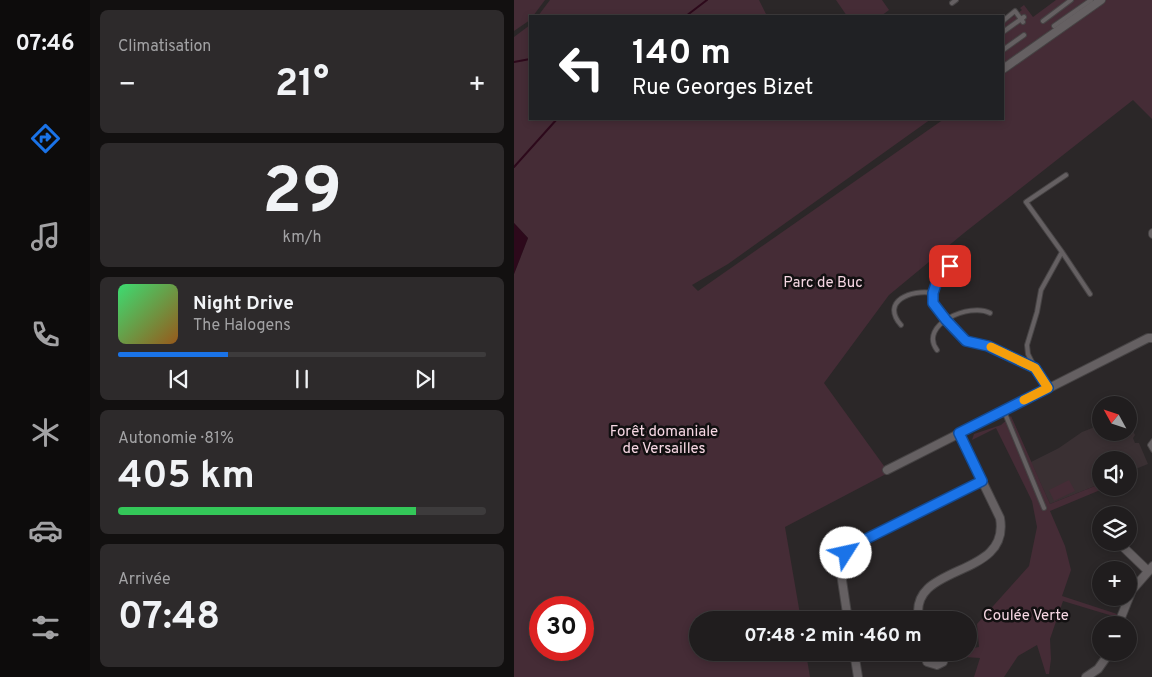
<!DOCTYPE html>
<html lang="fr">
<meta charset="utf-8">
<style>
:root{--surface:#201d1e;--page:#2d2a2b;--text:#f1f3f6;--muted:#a2a2a4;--line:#3d3b3c;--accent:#1a73e8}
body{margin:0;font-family:Overpass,sans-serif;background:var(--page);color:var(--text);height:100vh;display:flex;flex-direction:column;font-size:19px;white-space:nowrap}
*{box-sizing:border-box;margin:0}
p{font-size:16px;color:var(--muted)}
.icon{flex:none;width:28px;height:28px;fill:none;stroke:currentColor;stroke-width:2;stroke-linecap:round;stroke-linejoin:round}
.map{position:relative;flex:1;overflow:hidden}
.drawer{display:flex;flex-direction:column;gap:10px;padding:10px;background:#121010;width:424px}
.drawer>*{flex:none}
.banner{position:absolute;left:15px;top:15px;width:475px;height:105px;border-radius:0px;box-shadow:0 2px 8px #0003,0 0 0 1px var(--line);background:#202124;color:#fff;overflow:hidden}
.needle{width:32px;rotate:310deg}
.buttons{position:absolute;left:578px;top:396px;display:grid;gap:10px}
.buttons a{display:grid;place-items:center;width:45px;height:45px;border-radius:50%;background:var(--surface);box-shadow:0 2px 8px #0003,0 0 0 1px var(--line);font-size:25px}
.speed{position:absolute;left:15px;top:596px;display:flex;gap:10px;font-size:25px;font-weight:700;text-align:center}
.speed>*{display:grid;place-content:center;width:65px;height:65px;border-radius:50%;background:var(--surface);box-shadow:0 2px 8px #0003,0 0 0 1px var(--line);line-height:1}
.speed .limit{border:8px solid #d22;background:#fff;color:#111}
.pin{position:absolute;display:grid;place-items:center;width:42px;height:42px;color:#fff;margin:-21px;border-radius:10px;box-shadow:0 2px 8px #0006}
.me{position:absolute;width:55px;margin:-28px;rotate:55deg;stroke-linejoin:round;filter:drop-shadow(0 0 4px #0008)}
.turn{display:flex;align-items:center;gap:18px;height:105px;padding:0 20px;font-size:22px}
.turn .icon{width:65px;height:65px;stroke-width:2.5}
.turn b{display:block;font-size:35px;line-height:42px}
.big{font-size:38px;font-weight:700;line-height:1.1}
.drawer .card{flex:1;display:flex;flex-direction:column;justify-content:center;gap:8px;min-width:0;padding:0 18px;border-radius:8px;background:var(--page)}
.drawer .dial{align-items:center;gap:0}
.dial b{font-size:65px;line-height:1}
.song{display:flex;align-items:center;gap:15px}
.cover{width:60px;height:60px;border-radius:8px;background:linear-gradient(135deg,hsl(140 70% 55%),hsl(30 70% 35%))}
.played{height:5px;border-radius:2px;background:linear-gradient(90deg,var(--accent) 30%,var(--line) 30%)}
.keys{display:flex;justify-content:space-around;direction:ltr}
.heat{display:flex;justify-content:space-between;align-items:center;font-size:28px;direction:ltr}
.charge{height:8px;border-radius:4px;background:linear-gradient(90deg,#34c759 81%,var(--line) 0)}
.trip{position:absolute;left:175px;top:611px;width:288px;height:50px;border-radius:25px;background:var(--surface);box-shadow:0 2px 8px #0003,0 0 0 1px var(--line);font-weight:700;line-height:50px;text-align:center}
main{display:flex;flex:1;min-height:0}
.tabs{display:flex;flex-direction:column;width:90px;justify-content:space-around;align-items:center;background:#0d0c0c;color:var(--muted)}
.tabs .icon{width:35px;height:35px}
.tabs .selected{color:var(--accent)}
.tabs b{font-size:22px;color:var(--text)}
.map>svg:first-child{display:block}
</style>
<main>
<nav class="tabs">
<b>07:46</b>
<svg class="icon selected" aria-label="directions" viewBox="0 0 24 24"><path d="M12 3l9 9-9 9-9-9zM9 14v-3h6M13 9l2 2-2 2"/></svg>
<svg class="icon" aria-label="music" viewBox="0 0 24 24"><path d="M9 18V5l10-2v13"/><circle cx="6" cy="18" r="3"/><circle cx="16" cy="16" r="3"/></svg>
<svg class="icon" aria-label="phone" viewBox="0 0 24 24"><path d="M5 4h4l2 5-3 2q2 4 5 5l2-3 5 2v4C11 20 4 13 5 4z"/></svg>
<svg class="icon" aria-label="climate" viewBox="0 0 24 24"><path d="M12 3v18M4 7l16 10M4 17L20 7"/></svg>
<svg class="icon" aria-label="car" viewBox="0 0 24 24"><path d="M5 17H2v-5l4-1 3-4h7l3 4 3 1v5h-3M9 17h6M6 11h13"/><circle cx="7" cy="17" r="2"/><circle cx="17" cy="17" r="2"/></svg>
<svg class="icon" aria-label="filters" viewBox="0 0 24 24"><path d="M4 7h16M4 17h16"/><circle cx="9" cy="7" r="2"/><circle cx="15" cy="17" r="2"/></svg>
</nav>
<section class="drawer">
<div class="card"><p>Climatisation</p>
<div class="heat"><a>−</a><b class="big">21°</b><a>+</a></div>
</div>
<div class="card dial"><b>29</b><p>km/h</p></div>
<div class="card">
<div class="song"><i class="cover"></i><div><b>Night Drive</b><p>The Halogens</p></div></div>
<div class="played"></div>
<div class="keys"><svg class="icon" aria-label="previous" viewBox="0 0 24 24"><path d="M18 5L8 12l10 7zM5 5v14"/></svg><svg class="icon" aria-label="pause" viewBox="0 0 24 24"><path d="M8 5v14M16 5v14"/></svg><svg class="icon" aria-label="next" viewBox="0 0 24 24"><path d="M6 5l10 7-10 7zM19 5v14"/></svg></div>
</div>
<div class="card"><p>Autonomie · 81%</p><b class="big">405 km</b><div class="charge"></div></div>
<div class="card"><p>Arrivée</p><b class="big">07:48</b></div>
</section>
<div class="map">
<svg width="639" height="677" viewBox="0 0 639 677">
<rect width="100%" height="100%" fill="#2b2728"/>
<!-- built -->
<path fill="#3a3033" d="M614,421L621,435L619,438L621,443H625L634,464L614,472V460H586V484L536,504L517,462L545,448L568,432L586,425V432H614Z"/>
<!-- green -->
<path fill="#452c36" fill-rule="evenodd" d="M0,0H31L19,16H16V20L0,31Z
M36,0H245L253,16H24Z
M322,0H368L375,10L367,16H333Z
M542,0H573L569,3V8L489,66V24L508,10L506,8L510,5L519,17Z
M590,0H638V119L619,100L450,233L375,295L310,383L370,466L372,474L271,527L287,620H184V652L292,653L296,677H0V274L14,238L0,223V37L16,25V119H417L214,264L178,285L184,291L430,119H489V75ZM26,608H69V650H26Z
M497,416L536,504L586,484V488H591L536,511L551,546L557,570L548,596L603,614L602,617L549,601L536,639L537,659L535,674H532L523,645L504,656L490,677H460L466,658L436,656V653L454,652V649L465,647L463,624L515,566L523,527L518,501L482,428L458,440L460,434L487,425Z
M555,480L561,491L540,501L535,490Z"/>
<!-- water -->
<path fill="#2d091b" d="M0,223L14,238L0,274Z"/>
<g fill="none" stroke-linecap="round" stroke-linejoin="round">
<!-- stream -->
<path stroke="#2d091b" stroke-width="2" d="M172,16L193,0
M0,62L16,59
M0,167L43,119"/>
<!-- lane casing -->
<g stroke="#464344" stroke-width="6">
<path id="lane" d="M438,3L442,0
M489,21L501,11L509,22
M529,21L557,0
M540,26L577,0
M489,32L510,17
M489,50L510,35
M548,252L576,294
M387,325C366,301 398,289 419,293L424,278L449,254
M423,350C404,325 456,302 476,313
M520,366L514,354L513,345L523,312L527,290L548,252L512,202L552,175
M490,411L530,508
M639,441L636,445L639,450"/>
</g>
<!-- street casing -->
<g stroke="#464344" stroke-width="10">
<path id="street" d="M489,69L587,0
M639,233V234
M419,293V303L452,341L474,346L521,368L534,388
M373,470L634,338H639
M586,529V540
M588,542L597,545L602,542
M604,542L633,570
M334,620L326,567L332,553L344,543L467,481
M405,620C393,562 497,580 486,518L445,433
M604,625L618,590L639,566
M340,652L344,677
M411,652L413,662L423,665L429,662L432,652
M572,677L584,669L596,652"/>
</g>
<!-- lane -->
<use href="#lane" stroke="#656062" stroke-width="4"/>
<!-- street -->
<use href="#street" stroke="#656062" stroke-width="8"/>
</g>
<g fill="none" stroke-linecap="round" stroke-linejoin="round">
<!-- route casing -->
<g stroke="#114b97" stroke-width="12">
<path id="route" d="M332,553L344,543L468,481L445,433L534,388L521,368L474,346L452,341L432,320L419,303V293L424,278L436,266"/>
</g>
<!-- route -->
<use href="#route" stroke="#1a73e8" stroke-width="9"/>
<!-- slow -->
<path stroke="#f59e0b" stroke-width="9" d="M477,347L521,368L534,388L510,400"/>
</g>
<g text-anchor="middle" stroke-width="5" stroke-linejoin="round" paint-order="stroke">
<!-- park labels -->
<g font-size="15" fill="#f6d7e3" stroke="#121011">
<text x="309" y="287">Parc de Buc</text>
<text x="150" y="436">Forêt domaniale<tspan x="150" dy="17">de Versailles</tspan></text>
<text x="512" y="620">Coulée Verte</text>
</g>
</g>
</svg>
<div class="buttons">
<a><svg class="needle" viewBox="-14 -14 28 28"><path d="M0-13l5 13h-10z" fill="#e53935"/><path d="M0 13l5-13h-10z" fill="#a2a2a4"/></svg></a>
<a><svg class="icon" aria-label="sound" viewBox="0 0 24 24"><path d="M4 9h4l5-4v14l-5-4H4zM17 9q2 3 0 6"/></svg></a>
<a><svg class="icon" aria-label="layers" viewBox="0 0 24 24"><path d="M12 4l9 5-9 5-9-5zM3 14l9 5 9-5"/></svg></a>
<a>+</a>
<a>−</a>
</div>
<div class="speed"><div class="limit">30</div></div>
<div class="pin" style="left:436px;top:266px;background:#d93025"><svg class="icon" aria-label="arrive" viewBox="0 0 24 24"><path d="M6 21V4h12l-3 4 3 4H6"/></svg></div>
<svg class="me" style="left:332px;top:553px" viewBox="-20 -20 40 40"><circle r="19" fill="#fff"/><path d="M0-13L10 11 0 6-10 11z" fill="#1a73e8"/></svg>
<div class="trip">07:48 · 2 min · 460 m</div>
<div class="banner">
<div class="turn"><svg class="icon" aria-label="left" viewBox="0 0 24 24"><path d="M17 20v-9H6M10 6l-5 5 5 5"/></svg><div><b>140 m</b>Rue Georges Bizet</div></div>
</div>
</div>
</main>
